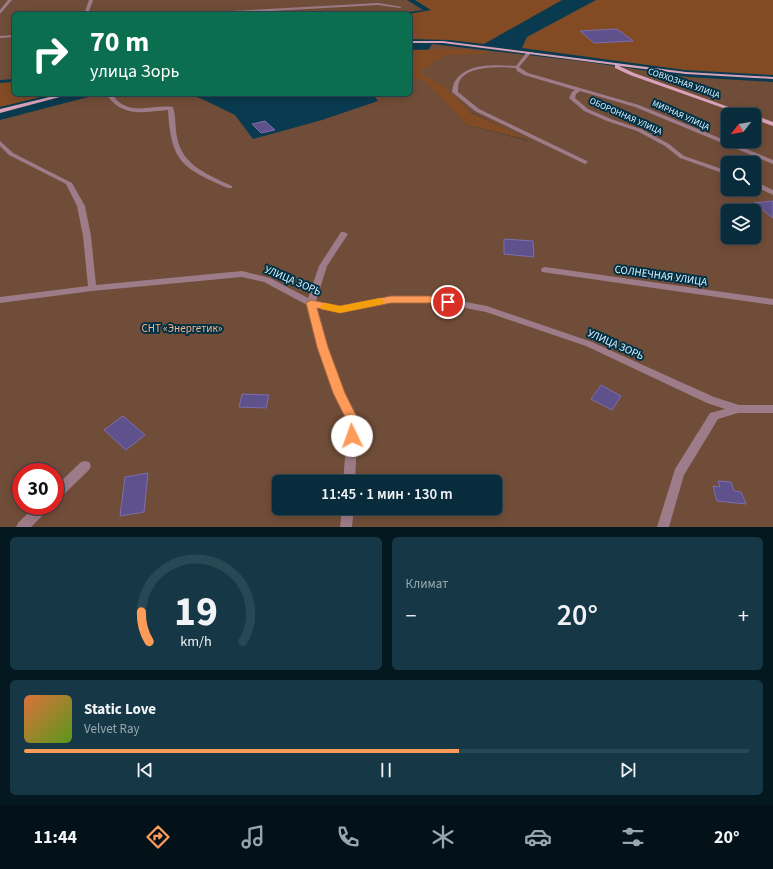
<!DOCTYPE html>
<html lang="ru">
<meta charset="utf-8">
<style>
:root{--surface:#082c3b;--page:#163846;--text:#f1f3f6;--muted:#98a7af;--line:#294855;--accent:#fe9b59}
body{margin:0;font-family:"Source Sans 3",sans-serif;background:var(--page);color:var(--text);height:100vh;display:flex;flex-direction:column;font-size:15px;white-space:nowrap}
*{box-sizing:border-box;margin:0}
p{font-size:13px;color:var(--muted)}
.icon{flex:none;width:22px;height:22px;fill:none;stroke:currentColor;stroke-width:2;stroke-linecap:round;stroke-linejoin:round}
.map{position:relative;height:527px;overflow:hidden}
.details{display:flex;flex-direction:column;gap:10px;padding:10px;background:#041820;flex:1}
.details>*{flex:none}
.hud{position:absolute;left:12px;top:12px;width:400px;height:84px;border-radius:6px;box-shadow:0 2px 10px #0003,0 0 0 1px var(--line);background:#0b6e4f;color:#fff;overflow:hidden}
.needle{width:26px;rotate:239deg}
.tools{position:absolute;left:721px;top:108px;display:grid;gap:8px}
.tools a{display:grid;place-items:center;width:40px;height:40px;border-radius:6px;background:var(--surface);box-shadow:0 2px 10px #0003,0 0 0 1px var(--line);font-size:20px}
.speed{position:absolute;left:12px;top:463px;display:flex;gap:8px;font-size:20px;font-weight:700;text-align:center}
.speed>*{display:grid;place-content:center;width:52px;height:52px;border-radius:50%;background:var(--surface);box-shadow:0 2px 10px #0003,0 0 0 1px var(--line);line-height:1}
.speed .limit{border:6px solid #d22;background:#fff;color:#111}
.pin{position:absolute;display:grid;place-items:center;width:34px;height:34px;color:#fff;margin:-17px;border:2px solid #fff;border-radius:50%;box-shadow:0 1px 4px #0007}
.me{position:absolute;width:44px;margin:-22px;rotate:357deg;stroke-linejoin:round;filter:drop-shadow(0 0 3px #0008)}
.turn{display:flex;align-items:center;gap:14px;height:84px;padding:0 12px;font-size:18px}
.turn .icon{width:52px;height:52px;stroke-width:2.5}
.turn b{display:block;font-size:28px;line-height:34px}
.big{font-size:30px;font-weight:600;line-height:1.1}
.details .widget{flex:1;display:flex;flex-direction:column;justify-content:center;gap:6px;min-width:0;padding:0 14px;border-radius:6px;background:var(--page)}
.details .dial{align-items:center;gap:0}
.dial svg{height:104px;overflow:visible;fill:none;stroke:var(--line);stroke-width:7;stroke-linecap:round;text-anchor:middle}
.dial text{fill:var(--text);stroke:none}
.song{display:flex;align-items:center;gap:12px}
.cover{width:48px;height:48px;border-radius:6px;background:linear-gradient(135deg,hsl(20 70% 55%),hsl(90 70% 35%))}
.played{height:4px;border-radius:2px;background:linear-gradient(90deg,var(--accent) 60%,var(--line) 60%)}
.keys{display:flex;justify-content:space-around;direction:ltr}
.heat{display:flex;justify-content:space-between;align-items:center;font-size:22px;direction:ltr}
.details .tiles{flex:1;display:grid;gap:10px;grid-template-columns:1fr 1fr}
.widget:last-child{grid-column:span 2}
.trip{position:absolute;left:272px;top:475px;width:230px;height:40px;border-radius:6px;background:var(--surface);box-shadow:0 2px 10px #0003,0 0 0 1px var(--line);font-weight:600;line-height:40px;text-align:center}
.tab-bar{display:flex;height:64px;justify-content:space-around;align-items:center;background:#031218;color:var(--muted)}
.tab-bar .icon{width:28px;height:28px}
.tab-bar .active{color:var(--accent)}
.tab-bar b{font-size:18px;color:var(--text)}
.map>svg:first-child{display:block}
</style>
<div class="map">
<svg width="773" height="527" viewBox="0 0 773 527">
<rect width="100%" height="100%" fill="#0a3a4f"/>
<!-- green -->
<path fill="#704d38" fill-rule="evenodd" d="M0,0H407L423,10L394,14H14V79L0,80Z
M432,44L588,62L688,77L773,82V527H0V120L100,94H188L202,99L235,115L253,139L322,120L378,101L373,94H410V78L423,79L467,125L529,141L471,112L446,90L416,72ZM728,115H754V141H728ZM728,163H754V189H728ZM728,211H754V237H728ZM21,472H55V506H21ZM279,482H495V508H279Z"/>
<!-- forest -->
<path fill="#834b24" d="M415,0H562L484,44L449,40L410,39V14H409L431,10Z
M596,0H773V75L685,70L522,48L527,37Z
M454,49L491,52L485,54L445,55L419,72L444,87L472,113L531,141L467,125L423,80L410,78V50Z
M14,82V94H53L0,107V83Z"/>
<!-- building -->
<path fill="#5f528c" stroke="#7c6db0" d="M617,29L633,41L594,43L580,31Z
M265,121L275,130L261,133L252,124Z
M773,201V218L754,203Z
M504,239L533,241L534,257L504,254Z
M601,385L621,396L612,410L591,399Z
M242,394L269,395L266,408L239,407Z
M123,416L145,435L126,450L104,430Z
M148,473L144,512L120,516L125,477Z
M718,481L731,482L734,491L741,492L746,504L717,501L713,486L720,487Z"/>
<g fill="none" stroke-linecap="round" stroke-linejoin="round">
<!-- street -->
<path fill="#9d7b88" fill-rule="evenodd" d="M8,0H12L0,14V10Z
M89,0H93L88,14H84Z
M378,3L402,7L400,8L378,5L216,14H193L195,13Z
M14,35V37L0,38V36Z
M527,52L531,53L519,67L528,73L639,105L773,160V164L635,107L580,91L576,94L575,98L588,109L611,119L641,129L669,144L684,156L728,171V175L680,158L665,146L637,131L607,121L584,111L569,98L572,92L575,90L524,75L517,71L516,68C501,67 467,65 459,82C458,85 458,89 458,92L479,109L587,161L588,162L585,164L475,111L452,92C453,88 453,83 456,80C468,62 497,65 516,66Z
M106,94H112C128,118 150,104 173,107C176,116 175,128 177,137C182,166 209,175 232,186V188H228C182,168 171,162 168,110C144,112 122,118 106,94Z
M0,141L13,153L72,183L85,206L91,236L96,285L242,271L270,278L308,298L319,266L341,232H344L348,234L327,266L316,301L340,307L391,296H434L487,306L592,342L714,397L739,405H773V413H738L718,419L684,475L669,527H657L675,469L710,413L725,409L707,403L586,346L486,312L434,302H391L340,313L317,307L328,347L344,393L358,421L355,482H343L348,421L334,393L318,347L307,305L264,282L242,277L92,291L0,303V297L88,286L83,236L77,206L66,184L9,155L0,146Z
M754,181L773,190V195L754,186Z
M545,267L773,299V305L542,272L541,270L542,268Z
M85,461L89,462L91,466L89,470L59,499L55,501V487L81,462Z
M35,506H50L48,510L31,527H16L18,523Z
M342,508H354L352,527H340Z"/>
<!-- secondary -->
<path fill="#d8a2b8" fill-rule="evenodd" d="M410,41H443L686,72L773,77V79L686,74L619,66L634,73L751,115H743L630,75L615,68V65L443,43H410Z
M62,94H71L0,113V109Z
M754,115L773,122V126L754,119Z"/>
</g>
<!-- route -->
<path fill="#fe9b59" stroke="#a5653a" d="M391,296H434L451,299L452,302L448,305L434,303H391L340,313L317,308L328,347L345,393L359,421L356,440L352,442L348,440L346,436L347,421L333,393L317,347L306,303L311,300L340,306Z"/>
<!-- slow -->
<path fill="#f59e0b" d="M380,298L385,302L383,304L340,313L321,309L320,306L325,303L340,306Z"/>
<g text-anchor="middle" stroke-width="4" stroke-linejoin="round" paint-order="stroke">
<!-- far-street labels -->
<g font-size="9" fill="#daf1ff" stroke="#003044">
<text transform="translate(684 83) rotate(19)" y="3">СОВХОЗНАЯ УЛИЦА</text>
<text transform="translate(681 115) rotate(24)" y="3">МИРНАЯ УЛИЦА</text>
<text transform="translate(626 116) rotate(24)" y="3">ОБОРОННАЯ УЛИЦА</text>
</g>
<!-- street labels -->
<g font-size="11" fill="#daf1ff" stroke="#003044">
<text transform="translate(661 275) rotate(8)" y="4">СОЛНЕЧНАЯ УЛИЦА</text>
<text transform="translate(293 280) rotate(23)" y="4">УЛИЦА ЗОРЬ</text>
<text transform="translate(616 344) rotate(24)" y="4">УЛИЦА ЗОРЬ</text>
</g>
<!-- park labels -->
<g font-size="11" fill="#f7b388" stroke="#003044">
<text x="182" y="332">СНТ «Энергетик»</text>
</g>
</g>
</svg>
<div class="tools">
<a><svg class="needle" viewBox="-14 -14 28 28"><path d="M0-13l5 13h-10z" fill="#e53935"/><path d="M0 13l5-13h-10z" fill="#98a7af"/></svg></a>
<a><svg class="icon" aria-label="search" viewBox="0 0 24 24"><circle cx="10" cy="10" r="6"/><path d="M15 15l6 6"/></svg></a>
<a><svg class="icon" aria-label="layers" viewBox="0 0 24 24"><path d="M12 4l9 5-9 5-9-5zM3 14l9 5 9-5"/></svg></a>
</div>
<div class="speed"><div class="limit">30</div></div>
<div class="pin" style="left:448px;top:302px;background:#d93025"><svg class="icon" aria-label="arrive" viewBox="0 0 24 24"><path d="M6 21V4h12l-3 4 3 4H6"/></svg></div>
<svg class="me" style="left:352px;top:436px" viewBox="-20 -20 40 40"><circle r="19" fill="#fff"/><path d="M0-13L10 11 0 6-10 11z" fill="#fe9b59"/></svg>
<div class="trip">11:45 · 1 мин · 130 m</div>
<div class="hud">
<div class="turn"><svg class="icon" aria-label="right" viewBox="0 0 24 24"><path d="M7 20v-9h11M14 6l5 5-5 5"/></svg><div><b>70 m</b>улица Зорь</div></div>
</div>
</div>
<section class="details">
<div class="tiles">
<div class="widget dial"><svg viewBox="0 0 100 80">
<path d="M14 69A42 42 0 1 1 86 69"/>
<path d="M14 69A42 42 0 0 1 8 46" stroke="#fe9b59"/>
<text x="50" y="56" font-size="32" font-weight="700">19</text>
<text x="50" y="72" font-size="11">km/h</text>
</svg></div>
<div class="widget"><p>Климат</p>
<div class="heat"><a>−</a><b class="big">20°</b><a>+</a></div>
</div>
<div class="widget">
<div class="song"><i class="cover"></i><div><b>Static Love</b><p>Velvet Ray</p></div></div>
<div class="played"></div>
<div class="keys"><svg class="icon" aria-label="previous" viewBox="0 0 24 24"><path d="M18 5L8 12l10 7zM5 5v14"/></svg><svg class="icon" aria-label="pause" viewBox="0 0 24 24"><path d="M8 5v14M16 5v14"/></svg><svg class="icon" aria-label="next" viewBox="0 0 24 24"><path d="M6 5l10 7-10 7zM19 5v14"/></svg></div>
</div>
</div>
</section>
<nav class="tab-bar">
<b>11:44</b>
<svg class="icon active" aria-label="directions" viewBox="0 0 24 24"><path d="M12 3l9 9-9 9-9-9zM9 14v-3h6M13 9l2 2-2 2"/></svg>
<svg class="icon" aria-label="music" viewBox="0 0 24 24"><path d="M9 18V5l10-2v13"/><circle cx="6" cy="18" r="3"/><circle cx="16" cy="16" r="3"/></svg>
<svg class="icon" aria-label="phone" viewBox="0 0 24 24"><path d="M5 4h4l2 5-3 2q2 4 5 5l2-3 5 2v4C11 20 4 13 5 4z"/></svg>
<svg class="icon" aria-label="climate" viewBox="0 0 24 24"><path d="M12 3v18M4 7l16 10M4 17L20 7"/></svg>
<svg class="icon" aria-label="car" viewBox="0 0 24 24"><path d="M5 17H2v-5l4-1 3-4h7l3 4 3 1v5h-3M9 17h6M6 11h13"/><circle cx="7" cy="17" r="2"/><circle cx="17" cy="17" r="2"/></svg>
<svg class="icon" aria-label="filters" viewBox="0 0 24 24"><path d="M4 7h16M4 17h16"/><circle cx="9" cy="7" r="2"/><circle cx="15" cy="17" r="2"/></svg>
<b>20°</b>
</nav>
